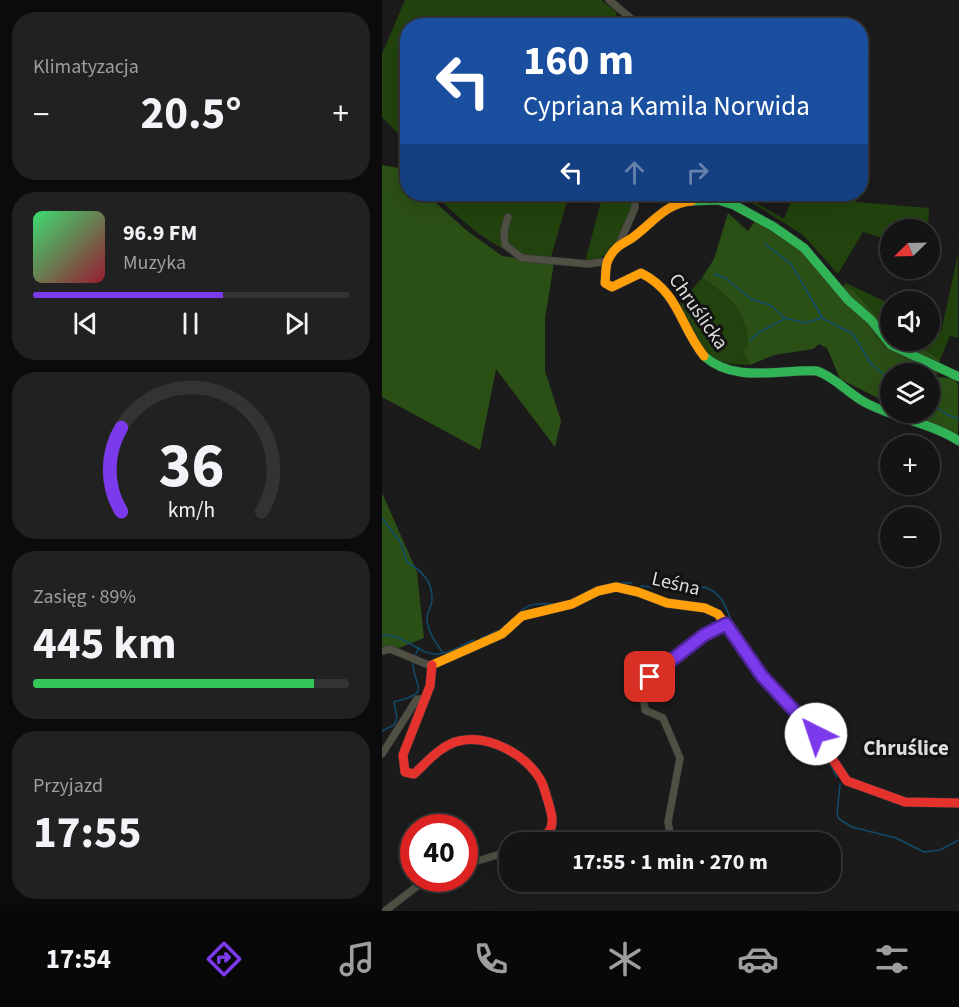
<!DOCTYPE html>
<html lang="pl">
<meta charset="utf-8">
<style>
:root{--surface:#141415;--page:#212122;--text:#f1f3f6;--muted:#9d9ea0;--line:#333334;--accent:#7c3aed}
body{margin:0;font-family:"Source Sans 3",sans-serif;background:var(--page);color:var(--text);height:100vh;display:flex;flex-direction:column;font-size:22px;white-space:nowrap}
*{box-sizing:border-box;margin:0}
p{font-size:20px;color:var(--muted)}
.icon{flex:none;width:33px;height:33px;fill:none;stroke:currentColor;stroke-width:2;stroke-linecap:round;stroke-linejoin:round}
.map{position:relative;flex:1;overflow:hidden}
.side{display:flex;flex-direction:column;gap:12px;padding:12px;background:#0b0b0c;width:382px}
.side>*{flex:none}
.banner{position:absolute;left:18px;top:18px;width:468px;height:183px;border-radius:24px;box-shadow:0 6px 24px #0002,0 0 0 2px var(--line);background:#1a4fa0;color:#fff;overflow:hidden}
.needle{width:39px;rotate:247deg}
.tools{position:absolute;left:498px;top:219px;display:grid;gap:12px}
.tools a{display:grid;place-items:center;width:60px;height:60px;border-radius:50%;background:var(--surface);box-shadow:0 6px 24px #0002,0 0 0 2px var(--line);font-size:30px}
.speed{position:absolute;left:18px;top:814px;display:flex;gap:12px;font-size:30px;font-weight:700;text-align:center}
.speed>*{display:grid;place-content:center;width:78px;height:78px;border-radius:50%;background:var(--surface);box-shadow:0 6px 24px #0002,0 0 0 2px var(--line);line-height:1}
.speed .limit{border:9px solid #d22;background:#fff;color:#111}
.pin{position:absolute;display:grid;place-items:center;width:51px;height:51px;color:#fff;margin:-26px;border-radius:12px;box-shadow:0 3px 9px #0006}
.me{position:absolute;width:66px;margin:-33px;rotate:319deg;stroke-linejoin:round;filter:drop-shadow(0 0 4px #0008)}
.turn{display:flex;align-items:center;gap:21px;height:126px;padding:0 24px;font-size:27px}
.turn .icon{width:78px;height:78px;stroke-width:2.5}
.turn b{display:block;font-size:42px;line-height:51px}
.lanes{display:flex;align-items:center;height:57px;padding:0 24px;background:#0003;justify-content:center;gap:30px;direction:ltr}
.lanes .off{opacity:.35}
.big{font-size:45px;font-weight:700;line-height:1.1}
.side .widget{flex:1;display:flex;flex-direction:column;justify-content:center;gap:9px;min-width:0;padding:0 21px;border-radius:24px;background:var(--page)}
.side .dial{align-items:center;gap:0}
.dial svg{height:156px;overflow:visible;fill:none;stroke:var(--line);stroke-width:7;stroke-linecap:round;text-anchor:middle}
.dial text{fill:var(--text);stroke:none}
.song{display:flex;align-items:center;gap:18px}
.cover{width:72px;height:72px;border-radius:9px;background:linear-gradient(135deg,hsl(140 70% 55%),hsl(350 70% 35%))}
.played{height:6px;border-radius:3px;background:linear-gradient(90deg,var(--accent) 60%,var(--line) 60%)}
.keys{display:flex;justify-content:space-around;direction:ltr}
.heat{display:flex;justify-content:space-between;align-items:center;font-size:33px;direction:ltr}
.charge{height:9px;border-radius:4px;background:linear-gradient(90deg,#34c759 89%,var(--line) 0)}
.trip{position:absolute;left:117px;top:832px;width:342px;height:60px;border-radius:24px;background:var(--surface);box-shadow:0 6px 24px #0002,0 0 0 2px var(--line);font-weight:700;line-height:60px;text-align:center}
.dock{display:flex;height:96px;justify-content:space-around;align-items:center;background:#080808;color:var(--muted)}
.dock .icon{width:42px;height:42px}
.dock .on{color:var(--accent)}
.dock b{font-size:27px;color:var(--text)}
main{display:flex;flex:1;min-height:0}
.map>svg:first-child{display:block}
</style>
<main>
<section class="side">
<div class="widget"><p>Klimatyzacja</p>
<div class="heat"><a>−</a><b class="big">20.5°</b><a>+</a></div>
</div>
<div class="widget">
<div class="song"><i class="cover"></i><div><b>96.9 FM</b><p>Muzyka</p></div></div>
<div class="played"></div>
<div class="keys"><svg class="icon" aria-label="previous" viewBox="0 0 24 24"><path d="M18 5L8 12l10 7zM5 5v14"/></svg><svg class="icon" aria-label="pause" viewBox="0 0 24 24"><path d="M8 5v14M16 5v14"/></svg><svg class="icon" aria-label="next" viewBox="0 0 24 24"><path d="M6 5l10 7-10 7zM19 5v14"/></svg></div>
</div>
<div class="widget dial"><svg viewBox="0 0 100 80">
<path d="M14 69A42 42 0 1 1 86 69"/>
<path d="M14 69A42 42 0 0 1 14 26" stroke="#7c3aed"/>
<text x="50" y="56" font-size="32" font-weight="700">36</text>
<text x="50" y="72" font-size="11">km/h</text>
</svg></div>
<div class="widget"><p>Zasięg · 89%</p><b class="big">445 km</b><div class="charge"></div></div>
<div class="widget"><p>Przyjazd</p><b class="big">17:55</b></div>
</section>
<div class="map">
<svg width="577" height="911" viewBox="0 0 577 911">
<rect width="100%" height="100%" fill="#1b1b1c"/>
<!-- green -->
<path fill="#22430d" d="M23,0H219L235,12L231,25L26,26L25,142L0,117V54Z
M53,194H187L169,257C155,257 141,257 127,251C103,242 71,213 53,194Z
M221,194H250C253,214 240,247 220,257C216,259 211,259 206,261L204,258Z
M455,194H473L474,202L547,208L546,229L508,230V240L481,232L456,274L421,235L369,202V200L402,219L410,198L455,202Z
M576,225V338L568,336L558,360L538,346L524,341L548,340V327L559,332L576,254Z
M320,278C347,296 366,311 366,346L361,351L368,365C357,364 339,365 330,358C320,350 304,315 298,303Z
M464,283L508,304V331L471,290L461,286Z"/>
<!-- forest -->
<path fill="#2b5015" d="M0,165L17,168L25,176L26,194H44L84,230L120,256L172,263L163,318V371L179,421L173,447L114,369L98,450L0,397Z
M346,213L366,231L373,221L395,232L429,259L444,279L471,290L508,331V340C530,341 541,348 558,360L554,377L570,378L576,384V438L527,413L548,412V374H508V404L458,379L445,348L437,344L431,349L392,355L368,365L361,351L366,346C366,311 347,296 320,278L332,259Z
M0,493L35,572L42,638L5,653L0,651Z"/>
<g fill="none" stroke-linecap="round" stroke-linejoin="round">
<!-- stream -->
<path stroke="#124c6d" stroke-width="1.5" d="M383,244L409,264L440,317
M333,274L343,278L369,299L388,305L403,318L423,323L440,318L471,334L489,364L508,379
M368,341L376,333L402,319
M548,403L566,415L577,419
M0,518L19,543L25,562C39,570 51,582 50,600C50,606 45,612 45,618C45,631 54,643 61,653
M237,583H250
M219,586L232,583
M259,586L288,589L322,587C345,594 344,614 354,631
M137,613C146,603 157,603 171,604
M0,635C22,633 39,657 57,654C69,653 82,644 92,640
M99,638L120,629
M360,640L374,655L383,673
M33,655L37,648
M0,731L12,725L15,718L12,702C52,692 31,688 31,662
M445,759L455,777
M458,784L455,814L457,819L470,827L514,838L542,852L558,850L577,840"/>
<!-- street casing -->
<g stroke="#363637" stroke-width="8">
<path id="street" d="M227,0L258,26
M126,217L122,231L123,245L140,258L207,264L225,261
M237,244L253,208V194
M0,651L8,649L49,666
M0,754L35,699H43
M212,841L214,843
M290,843L286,822L298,758L281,718L263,710C262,702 261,693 263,686C272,667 324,634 344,624
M82,865L128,851
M3,911L38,884L50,879"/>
</g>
<!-- fast casing -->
<g stroke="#363637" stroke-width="10">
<path id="fast" d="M310,201L336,200L352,205L392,227L422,248L466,300L489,320L509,345L577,377
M322,356C353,384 398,369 435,371C455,378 467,395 486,404C516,419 549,423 577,441"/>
</g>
<!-- slow casing -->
<g stroke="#363637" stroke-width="10">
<path id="slow" d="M310,201C283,203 270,224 250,238C239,245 233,246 226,260C223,266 224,276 223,283L230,287L259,273C297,292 298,326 322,356
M50,665L120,634L140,616L190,604L216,591L234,587L256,592L285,603L323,608L336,614L380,676L434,734L447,754"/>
</g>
<!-- jam casing -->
<g stroke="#363637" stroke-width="10">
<path id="jam" d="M50,665L48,686L21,755L23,772L32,774C45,762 59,745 77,741C106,734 143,754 158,779C162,785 163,793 166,801C169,812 173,822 167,832L148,843
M447,754L465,781L523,802L577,803"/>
</g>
<!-- street -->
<use href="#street" stroke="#4f5043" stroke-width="7"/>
<!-- fast -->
<use href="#fast" stroke="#30b455" stroke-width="9"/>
<!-- slow -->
<use href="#slow" stroke="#ff9f0a" stroke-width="9"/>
<!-- jam -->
<use href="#jam" stroke="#e5322d" stroke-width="9"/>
</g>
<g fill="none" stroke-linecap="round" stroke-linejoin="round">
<!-- route casing -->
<g stroke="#51269a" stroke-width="15">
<path id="route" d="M268,677L322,635L344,624L380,676L434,734"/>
</g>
<!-- route -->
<use href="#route" stroke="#7c3aed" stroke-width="10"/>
</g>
<g text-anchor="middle" stroke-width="6" stroke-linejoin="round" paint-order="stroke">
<!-- street labels -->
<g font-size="20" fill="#ddddde" stroke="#121114">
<text transform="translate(317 311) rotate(55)" y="7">Chruślicka</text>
<text transform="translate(294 583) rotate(13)" y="7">Leśna</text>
</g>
<!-- neighbourhood labels -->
<g font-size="21" font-weight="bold" fill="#ddddde" stroke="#121114">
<text x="524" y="755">Chruślice</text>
</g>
</g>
</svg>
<div class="tools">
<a><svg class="needle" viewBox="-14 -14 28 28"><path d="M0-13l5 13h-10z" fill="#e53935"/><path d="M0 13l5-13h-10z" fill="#9d9ea0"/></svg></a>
<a><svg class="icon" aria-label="sound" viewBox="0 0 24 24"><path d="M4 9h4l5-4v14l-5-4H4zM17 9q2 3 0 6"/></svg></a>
<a><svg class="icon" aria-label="layers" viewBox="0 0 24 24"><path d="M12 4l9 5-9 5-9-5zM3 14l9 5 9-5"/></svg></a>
<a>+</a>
<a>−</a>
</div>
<div class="speed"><div class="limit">40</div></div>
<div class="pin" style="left:268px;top:677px;background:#d93025"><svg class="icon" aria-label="arrive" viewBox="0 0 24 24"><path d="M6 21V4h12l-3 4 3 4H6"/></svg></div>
<svg class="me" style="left:434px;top:734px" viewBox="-20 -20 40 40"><circle r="19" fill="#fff"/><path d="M0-13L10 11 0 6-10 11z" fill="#7c3aed"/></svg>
<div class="trip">17:55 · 1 min · 270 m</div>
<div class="banner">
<div class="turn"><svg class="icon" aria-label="left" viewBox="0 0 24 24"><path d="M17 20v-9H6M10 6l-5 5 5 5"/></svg><div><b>160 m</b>Cypriana Kamila Norwida</div></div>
<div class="lanes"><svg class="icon" aria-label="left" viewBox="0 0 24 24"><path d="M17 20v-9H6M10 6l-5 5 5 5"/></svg><svg class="icon off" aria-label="ahead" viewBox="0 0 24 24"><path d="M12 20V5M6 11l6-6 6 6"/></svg><svg class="icon off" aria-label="right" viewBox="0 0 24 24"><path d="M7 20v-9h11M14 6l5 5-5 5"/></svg></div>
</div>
</div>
</main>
<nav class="dock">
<b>17:54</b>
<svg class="icon on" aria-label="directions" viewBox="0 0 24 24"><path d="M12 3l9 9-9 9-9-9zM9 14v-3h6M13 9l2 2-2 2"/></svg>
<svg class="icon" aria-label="music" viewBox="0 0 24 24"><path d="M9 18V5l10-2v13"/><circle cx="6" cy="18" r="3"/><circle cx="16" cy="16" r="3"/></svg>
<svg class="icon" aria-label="phone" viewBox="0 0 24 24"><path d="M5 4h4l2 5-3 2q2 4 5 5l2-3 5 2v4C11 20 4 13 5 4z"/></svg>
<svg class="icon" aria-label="climate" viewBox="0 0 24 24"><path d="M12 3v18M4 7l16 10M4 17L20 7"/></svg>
<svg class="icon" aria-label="car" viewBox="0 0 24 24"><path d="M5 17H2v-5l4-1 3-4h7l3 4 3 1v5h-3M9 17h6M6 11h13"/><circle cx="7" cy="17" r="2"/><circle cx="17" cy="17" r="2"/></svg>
<svg class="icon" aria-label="filters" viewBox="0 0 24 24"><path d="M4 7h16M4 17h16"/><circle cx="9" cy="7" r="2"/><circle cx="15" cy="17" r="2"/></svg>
</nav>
